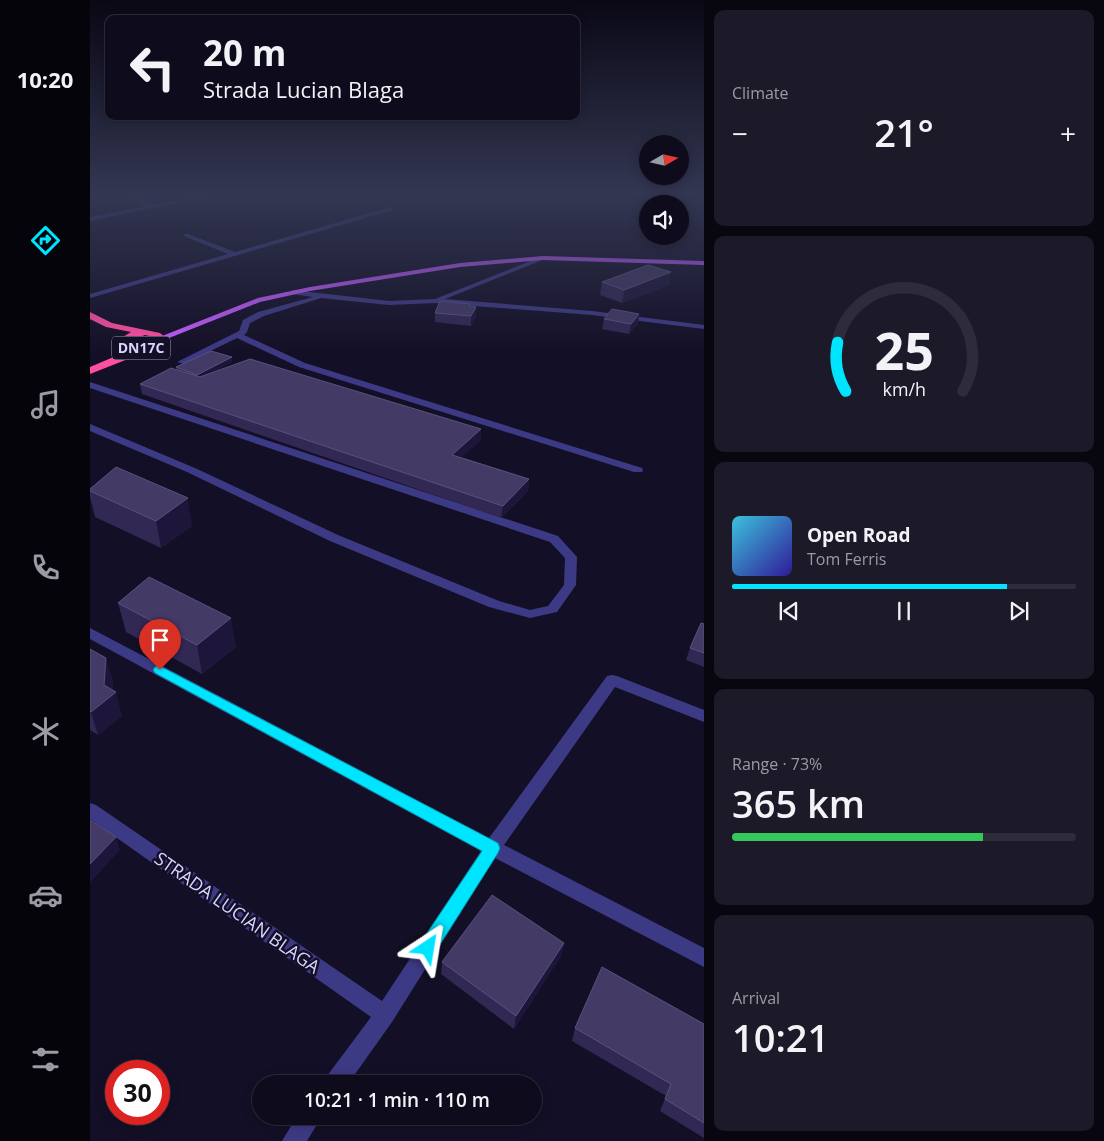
<!DOCTYPE html>
<meta charset="utf-8">
<style>
:root{--surface:#0e0b1c;--page:#1c1929;--text:#f1f3f6;--muted:#9b9ba3;--line:#2e2b3b;--accent:#00e5ff}
body{margin:0;font-family:"Open Sans",sans-serif;background:var(--page);color:var(--text);height:100vh;display:flex;flex-direction:column;font-size:19px;white-space:nowrap}
*{box-sizing:border-box;margin:0}
p{font-size:16px;color:var(--muted)}
.icon{flex:none;width:28px;height:28px;fill:none;stroke:currentColor;stroke-width:2;stroke-linecap:round;stroke-linejoin:round}
.map{position:relative;flex:1;overflow:hidden}
.drawer{display:flex;flex-direction:column;gap:10px;padding:10px;background:#08060f;width:400px}
.drawer>*{flex:none}
.top-card{position:absolute;left:15px;top:15px;width:475px;height:105px;border-radius:10px;box-shadow:0 2px 12px #0003,0 0 0 1px var(--line);background:#0e0b1c;color:var(--text);overflow:hidden}
.needle{width:32px;rotate:81deg}
.buttons{position:absolute;left:549px;top:135px;display:grid;gap:10px}
.buttons a{display:grid;place-items:center;width:50px;height:50px;border-radius:50%;background:var(--surface);box-shadow:0 2px 12px #0003,0 0 0 1px var(--line);font-size:25px}
.speed{position:absolute;left:15px;top:1060px;display:flex;gap:10px;font-size:25px;font-weight:700;text-align:center}
.speed>*{display:grid;place-content:center;width:65px;height:65px;border-radius:50%;background:var(--surface);box-shadow:0 2px 12px #0003,0 0 0 1px var(--line);line-height:1}
.speed .limit{border:8px solid #d22;background:#fff;color:#111}
.pin{position:absolute;display:grid;place-items:center;width:42px;height:42px;color:#fff;margin:-51px -21px;border-radius:50% 50% 50% 0;rotate:-45deg;box-shadow:0 0 5px #0007}
.pin .icon{rotate:45deg}
.me{position:absolute;width:55px;margin:-28px;rotate:33deg;stroke-linejoin:round;filter:drop-shadow(0 0 4px #0008)}
.turn{display:flex;align-items:center;gap:18px;height:105px;padding:0 15px;font-size:22px}
.turn .icon{width:65px;height:65px;stroke-width:2.5}
.turn b{display:block;font-size:35px;line-height:42px}
.big{font-size:38px;font-weight:600;line-height:1.1}
.drawer .card{flex:1;display:flex;flex-direction:column;justify-content:center;gap:8px;min-width:0;padding:0 18px;border-radius:10px;background:var(--page)}
.drawer .dial{align-items:center;gap:0}
.dial svg{height:130px;overflow:visible;fill:none;stroke:var(--line);stroke-width:7;stroke-linecap:round;text-anchor:middle}
.dial text{fill:var(--text);stroke:none}
.song{display:flex;align-items:center;gap:15px}
.cover{width:60px;height:60px;border-radius:8px;background:linear-gradient(135deg,hsl(190 70% 55%),hsl(250 70% 35%))}
.played{height:5px;border-radius:2px;background:linear-gradient(90deg,var(--accent) 80%,var(--line) 80%)}
.keys{display:flex;justify-content:space-around;direction:ltr}
.heat{display:flex;justify-content:space-between;align-items:center;font-size:28px;direction:ltr}
.charge{height:8px;border-radius:4px;background:linear-gradient(90deg,#34c759 73%,var(--line) 0)}
.trip{position:absolute;left:162px;top:1075px;width:290px;height:50px;border-radius:25px;background:var(--surface);box-shadow:0 2px 12px #0003,0 0 0 1px var(--line);font-weight:600;line-height:50px;text-align:center}
main{display:flex;flex:1;min-height:0}
.tab-bar{display:flex;flex-direction:column;width:90px;justify-content:space-around;align-items:center;background:#06040b;color:var(--muted)}
.tab-bar .icon{width:35px;height:35px}
.tab-bar .current{color:var(--accent)}
.tab-bar b{font-size:22px;color:var(--text)}
.map>svg:first-child{display:block}
</style>
<main>
<nav class="tab-bar">
<b>10:20</b>
<svg class="icon current" aria-label="directions" viewBox="0 0 24 24"><path d="M12 3l9 9-9 9-9-9zM9 14v-3h6M13 9l2 2-2 2"/></svg>
<svg class="icon" aria-label="music" viewBox="0 0 24 24"><path d="M9 18V5l10-2v13"/><circle cx="6" cy="18" r="3"/><circle cx="16" cy="16" r="3"/></svg>
<svg class="icon" aria-label="phone" viewBox="0 0 24 24"><path d="M5 4h4l2 5-3 2q2 4 5 5l2-3 5 2v4C11 20 4 13 5 4z"/></svg>
<svg class="icon" aria-label="climate" viewBox="0 0 24 24"><path d="M12 3v18M4 7l16 10M4 17L20 7"/></svg>
<svg class="icon" aria-label="car" viewBox="0 0 24 24"><path d="M5 17H2v-5l4-1 3-4h7l3 4 3 1v5h-3M9 17h6M6 11h13"/><circle cx="7" cy="17" r="2"/><circle cx="17" cy="17" r="2"/></svg>
<svg class="icon" aria-label="filters" viewBox="0 0 24 24"><path d="M4 7h16M4 17h16"/><circle cx="9" cy="7" r="2"/><circle cx="15" cy="17" r="2"/></svg>
</nav>
<div class="map">
<svg width="614" height="1141" viewBox="0 0 614 1141">
<rect width="100%" height="100%" fill="#130f26"/>
<g fill="none" stroke-linecap="round" stroke-linejoin="round">
<!-- minor -->
<path fill="#3d3a85" fill-rule="evenodd" d="M0,194H11L0,197Z
M29,194H37L64,205L119,194H131L0,221V217L57,206Z
M301,207L303,210L0,298V294L138,254L94,236V234H98L145,252Z
M453,256L455,257V259L355,299L502,311L614,325V329L502,315L345,303L299,305L231,298L174,316L160,323L157,332L154,335L215,363L552,468L553,470L552,472H544L209,367L147,338L94,364L87,362L149,331L153,320L168,312L223,297L202,294V290L299,301L345,299Z
M0,382L468,536L487,557L486,585L467,612L440,618L399,607L240,541L97,472L0,431V424L105,468L248,535L409,601L440,610L458,606L474,585L475,558L460,542L0,388Z
M0,628L399,838L517,676L522,675L527,676L614,710V722L525,687L414,845L614,948V967L405,858L302,1022L258,1084H234L237,1076L281,1017L0,819V803L6,805L292,1001L391,851L0,639Z
M207,1116H232L217,1141H192Z"/>
<!-- major -->
<path fill="#c25bff" fill-rule="evenodd" d="M453,256L614,261V265L453,260L370,267L220,291L170,302L74,340L67,338L168,298L220,287L370,263Z"/>
<!-- highway -->
<path fill="#ff4fa3" fill-rule="evenodd" d="M0,312L22,323L70,333L76,338L74,343L66,348L0,374V367L40,350L30,347L28,340L41,332L16,327L0,319ZM55,335L64,337L65,340L53,345L39,343L38,341Z"/>
</g>
<!-- wall -->
<path fill="#312854" d="M512,282L579,285L532,303L510,295Z
M380,306L386,307V317L381,326L345,322V313Z
M549,314L548,324L539,334L512,329L514,319Z
M142,357V362L123,372L391,429V440L371,457L439,479L438,491L411,518L52,394L50,384L86,370V367Z
M0,489L102,526L71,548L5,517L0,497Z
M28,603L146,647L112,674L36,632Z
M614,624V667L596,660L600,648Z
M0,649L23,681L22,690L32,716L8,735L0,730Z
M474,943L471,956L424,1029L351,974L352,962Z
M614,1024V1138L570,1111L576,1096L482,1041L485,1028Z"/>
<!-- shaded-wall -->
<path fill="#1d163a" d="M581,272L579,285L532,303L534,290Z
M386,307V317L381,326V316Z
M549,314L548,324L539,334L541,324Z
M142,357V362L108,381L107,375Z
M391,429V440L362,466V455Z
M439,479L438,491L411,518L413,506Z
M98,498L102,526L71,548L66,521Z
M141,618L146,647L112,674L107,645Z
M16,658L23,681L22,695L26,692L32,716L8,735L1,712L14,685Z
M26,837L30,850L0,883V864Z
M474,943L471,956L424,1029L426,1016Z"/>
<!-- building -->
<path fill="#433a66" stroke="#5a527e" d="M558,265L581,272L534,290L512,282Z
M350,301L380,304L379,306L386,307L381,316L345,313Z
M522,309L549,314L541,324L514,319Z
M121,351L142,357L107,375L86,367Z
M160,359L391,429L362,455L439,479L413,506L50,384L81,368L110,377Z
M26,467L98,498L66,521L0,491V489Z
M59,577L141,618L107,645L28,603Z
M611,623L614,624V653L600,648Z
M0,649L16,658L14,685L26,692L1,712L0,711Z
M0,820L26,837L0,864Z
M402,895L474,943L426,1016L352,962Z
M512,967L614,1024V1123L575,1099L581,1084L485,1028Z"/>
<!-- sky -->
<linearGradient id="sky" x2="0" y2="1"><stop stop-color="#0a0815"/><stop offset="0.55" stop-color="#333752"/><stop offset="1" stop-color="#333752" stop-opacity="0"/></linearGradient>
<rect width="614" height="354" fill="url(#sky)"/>
<!-- route -->
<path fill="#00e5ff" stroke="#0095a6" d="M70,666L408,843L410,848L408,853L344,954L338,957L331,954L329,948L331,942L392,851L65,673L63,670L65,667Z"/>
<g text-anchor="middle" stroke-width="5" stroke-linejoin="round" paint-order="stroke">
<!-- shield labels -->
<rect fill="#130f26" stroke="#9e99be" stroke-width="1" x="22" y="336.5" width="58" height="23" rx="4"/>
<g font-size="14" font-weight="bold" fill="#d9d4ff">
<text x="51" y="353">DN17C</text>
</g>
<!-- near-street labels -->
<g font-size="18" fill="#d9d4ff" stroke="#130f26">
<text transform="translate(147 913) rotate(35)" y="6">STRADA LUCIAN BLAGA</text>
</g>
</g>
</svg>
<div class="buttons">
<a><svg class="needle" viewBox="-14 -14 28 28"><path d="M0-13l5 13h-10z" fill="#e53935"/><path d="M0 13l5-13h-10z" fill="#9b9ba3"/></svg></a>
<a><svg class="icon" aria-label="sound" viewBox="0 0 24 24"><path d="M4 9h4l5-4v14l-5-4H4zM17 9q2 3 0 6"/></svg></a>
</div>
<div class="speed"><div class="limit">30</div></div>
<div class="pin" style="left:70px;top:670px;background:#d93025"><svg class="icon" aria-label="arrive" viewBox="0 0 24 24"><path d="M6 21V4h12l-3 4 3 4H6"/></svg></div>
<svg class="me" style="left:338px;top:948px" viewBox="-20 -20 40 40"><path d="M0-17L14 15 0 8-14 15z" fill="#00e5ff" stroke="#fff" stroke-width="4"/></svg>
<div class="trip">10:21 · 1 min · 110 m</div>
<div class="top-card">
<div class="turn"><svg class="icon" aria-label="left" viewBox="0 0 24 24"><path d="M17 20v-9H6M10 6l-5 5 5 5"/></svg><div><b>20 m</b>Strada Lucian Blaga</div></div>
</div>
</div>
<section class="drawer">
<div class="card"><p>Climate</p>
<div class="heat"><a>−</a><b class="big">21°</b><a>+</a></div>
</div>
<div class="card dial"><svg viewBox="0 0 100 80">
<path d="M14 69A42 42 0 1 1 86 69"/>
<path d="M14 69A42 42 0 0 1 9 39" stroke="#00e5ff"/>
<text x="50" y="56" font-size="32" font-weight="700">25</text>
<text x="50" y="72" font-size="11">km/h</text>
</svg></div>
<div class="card">
<div class="song"><i class="cover"></i><div><b>Open Road</b><p>Tom Ferris</p></div></div>
<div class="played"></div>
<div class="keys"><svg class="icon" aria-label="previous" viewBox="0 0 24 24"><path d="M18 5L8 12l10 7zM5 5v14"/></svg><svg class="icon" aria-label="pause" viewBox="0 0 24 24"><path d="M8 5v14M16 5v14"/></svg><svg class="icon" aria-label="next" viewBox="0 0 24 24"><path d="M6 5l10 7-10 7zM19 5v14"/></svg></div>
</div>
<div class="card"><p>Range · 73%</p><b class="big">365 km</b><div class="charge"></div></div>
<div class="card"><p>Arrival</p><b class="big">10:21</b></div>
</section>
</main>
